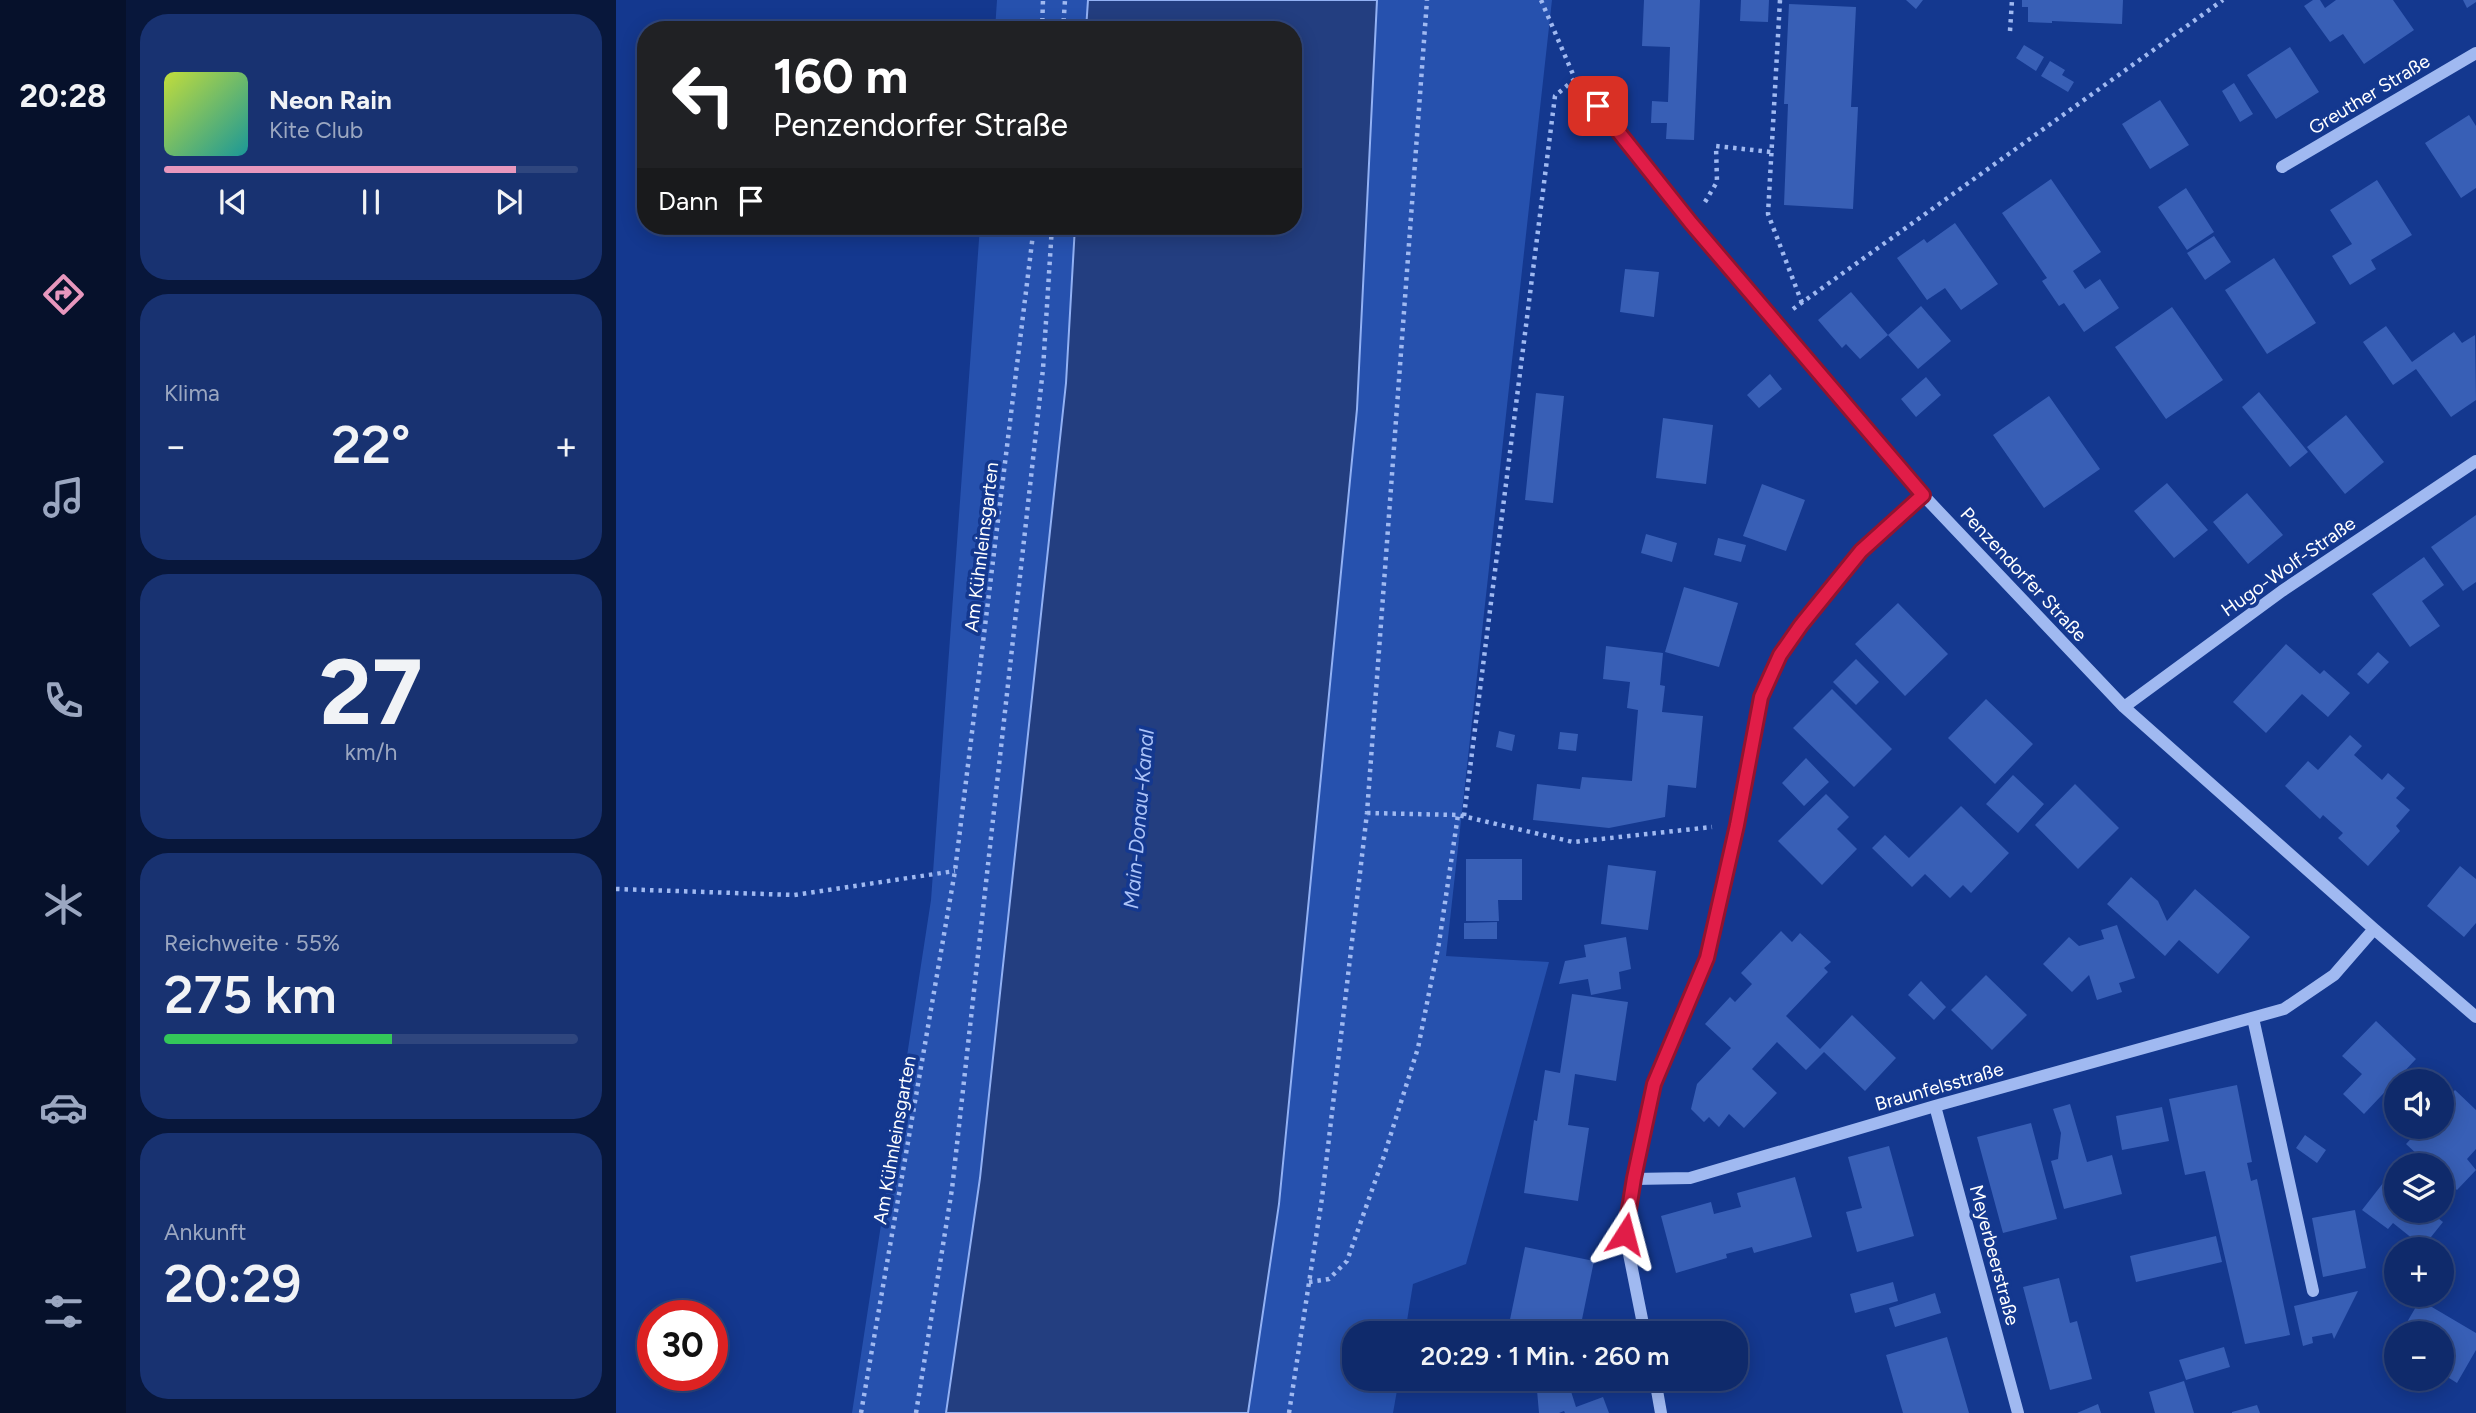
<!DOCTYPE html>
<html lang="de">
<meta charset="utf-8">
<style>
:root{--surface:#0f2a6b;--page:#183271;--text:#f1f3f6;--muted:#9ba7c1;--line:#2f467e;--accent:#e797bd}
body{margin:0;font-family:Figtree,sans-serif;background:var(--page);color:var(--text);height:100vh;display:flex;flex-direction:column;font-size:26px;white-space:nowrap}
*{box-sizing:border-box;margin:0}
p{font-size:23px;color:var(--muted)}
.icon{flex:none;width:38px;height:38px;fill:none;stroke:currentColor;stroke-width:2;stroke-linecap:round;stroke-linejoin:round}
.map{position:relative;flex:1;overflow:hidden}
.sheet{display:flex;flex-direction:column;gap:14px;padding:14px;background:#08173b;width:490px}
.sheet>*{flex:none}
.top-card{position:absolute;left:21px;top:21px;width:665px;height:214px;border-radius:28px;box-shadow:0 4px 18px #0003,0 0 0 2px var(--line);background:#202124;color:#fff;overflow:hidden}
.controls{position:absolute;left:1768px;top:1069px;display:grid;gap:14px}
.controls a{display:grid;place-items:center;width:70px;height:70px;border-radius:50%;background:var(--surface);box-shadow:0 4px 18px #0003,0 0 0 2px var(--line);font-size:35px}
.speed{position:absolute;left:21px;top:1300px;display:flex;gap:14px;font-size:35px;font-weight:700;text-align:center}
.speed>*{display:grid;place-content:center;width:91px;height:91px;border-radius:50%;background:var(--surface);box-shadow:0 4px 18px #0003,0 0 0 2px var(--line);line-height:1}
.speed .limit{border:10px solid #d22;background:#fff;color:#111}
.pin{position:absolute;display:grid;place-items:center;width:60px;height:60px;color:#fff;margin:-30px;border-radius:14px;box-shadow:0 4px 10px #0006}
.me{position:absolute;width:77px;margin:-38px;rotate:9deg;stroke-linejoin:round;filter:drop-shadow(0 0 5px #0008)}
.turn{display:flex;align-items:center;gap:24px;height:147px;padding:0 21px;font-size:32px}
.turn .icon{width:91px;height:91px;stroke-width:2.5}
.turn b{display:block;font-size:49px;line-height:60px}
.then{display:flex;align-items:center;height:66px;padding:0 21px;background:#0003;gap:14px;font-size:26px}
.big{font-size:52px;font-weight:600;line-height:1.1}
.sheet .widget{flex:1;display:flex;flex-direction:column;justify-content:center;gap:10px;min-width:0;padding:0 24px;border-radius:28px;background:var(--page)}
.sheet .dial{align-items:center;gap:0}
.dial b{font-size:91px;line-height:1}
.song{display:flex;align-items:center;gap:21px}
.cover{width:84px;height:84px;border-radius:10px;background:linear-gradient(135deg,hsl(70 70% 55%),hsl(180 70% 35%))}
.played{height:7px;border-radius:4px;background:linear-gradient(90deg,var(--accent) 85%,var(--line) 85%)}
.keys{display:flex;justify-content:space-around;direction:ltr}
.heat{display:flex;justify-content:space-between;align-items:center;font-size:38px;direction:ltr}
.charge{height:10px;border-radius:5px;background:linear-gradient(90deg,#34c759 55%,var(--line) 0)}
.trip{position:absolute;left:726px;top:1321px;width:406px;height:70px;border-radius:28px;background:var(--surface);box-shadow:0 4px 18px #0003,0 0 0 2px var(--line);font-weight:600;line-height:70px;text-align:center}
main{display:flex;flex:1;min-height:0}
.dock{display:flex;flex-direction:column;width:126px;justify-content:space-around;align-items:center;background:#06112b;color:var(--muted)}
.dock .icon{width:49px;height:49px}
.dock .current{color:var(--accent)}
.dock b{font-size:32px;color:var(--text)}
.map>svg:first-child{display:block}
</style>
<main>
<nav class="dock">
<b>20:28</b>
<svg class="icon current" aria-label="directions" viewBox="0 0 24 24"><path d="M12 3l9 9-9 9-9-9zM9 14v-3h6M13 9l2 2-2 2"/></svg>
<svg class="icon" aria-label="music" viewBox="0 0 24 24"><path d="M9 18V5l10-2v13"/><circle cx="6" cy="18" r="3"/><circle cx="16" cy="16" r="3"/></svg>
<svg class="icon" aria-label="phone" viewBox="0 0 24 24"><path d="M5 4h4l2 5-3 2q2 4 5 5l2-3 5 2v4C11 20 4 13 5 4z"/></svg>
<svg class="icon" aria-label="climate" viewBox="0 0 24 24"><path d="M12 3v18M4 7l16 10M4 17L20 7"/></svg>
<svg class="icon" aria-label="car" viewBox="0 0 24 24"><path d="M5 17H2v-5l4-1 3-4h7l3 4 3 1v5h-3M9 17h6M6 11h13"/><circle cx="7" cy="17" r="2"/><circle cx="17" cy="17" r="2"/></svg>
<svg class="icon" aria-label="filters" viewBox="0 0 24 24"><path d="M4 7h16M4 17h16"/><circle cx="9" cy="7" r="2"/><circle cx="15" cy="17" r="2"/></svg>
</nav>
<section class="sheet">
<div class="widget">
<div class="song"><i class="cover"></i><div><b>Neon Rain</b><p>Kite Club</p></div></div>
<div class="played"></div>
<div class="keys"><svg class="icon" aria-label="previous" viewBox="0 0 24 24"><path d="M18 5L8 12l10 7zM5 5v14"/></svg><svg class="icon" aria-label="pause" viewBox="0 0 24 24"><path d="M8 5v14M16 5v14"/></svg><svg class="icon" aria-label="next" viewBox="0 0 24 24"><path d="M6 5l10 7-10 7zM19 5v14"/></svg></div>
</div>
<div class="widget"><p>Klima</p>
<div class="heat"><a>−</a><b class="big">22°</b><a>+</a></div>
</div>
<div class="widget dial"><b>27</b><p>km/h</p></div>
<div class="widget"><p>Reichweite · 55%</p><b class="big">275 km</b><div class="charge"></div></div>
<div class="widget"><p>Ankunft</p><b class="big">20:29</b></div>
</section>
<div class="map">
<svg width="1860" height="1413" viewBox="0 0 1860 1413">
<rect width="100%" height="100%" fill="#14388f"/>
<!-- green -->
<path fill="#2651ae" d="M381,0H472L470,30H379Z
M761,0H936L830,956L933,962L850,1264L797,1284L789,1333L738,1334V1379H783L777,1413H632L663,1203L741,409Z
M364,226H459L450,383L364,1178L330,1413H236L315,900Z"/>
<!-- water -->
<path fill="#233e80" stroke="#92b1f4" stroke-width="2" d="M472,0H761L741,409L663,1204L632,1413H330L364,1178L450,383L459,226H677V30H470Z"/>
<!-- building -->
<path fill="#385fb6" d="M1028,0H1084L1078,140L1050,139L1051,123H1035L1036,101L1052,102L1054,47L1026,46Z
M1125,0H1153L1152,22L1124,21Z
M1290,0H1307L1300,9Z
M1406,0H1507L1506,24L1436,21V23L1412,22V7H1406Z
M1697,0H1704L1709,8L1720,0H1777L1798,30L1748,64L1727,34L1714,42L1688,6Z
M1847,0H1860V2L1851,8Z
M1173,4L1240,7L1235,107H1242L1237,209L1168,205L1172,104H1168Z
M1408,45L1428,57L1420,71L1400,58Z
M1674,47L1703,92L1660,119L1631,75Z
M1434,61L1449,70L1446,75L1458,82L1452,92L1425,76Z
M1618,83L1637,114L1624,122L1606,91Z
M1544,100L1573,145L1534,169L1506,124Z
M1853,115L1860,126V188L1845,198L1809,143Z
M1435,179L1485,252L1457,271L1469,289L1484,279L1503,308L1468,332L1448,303L1443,306L1426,281L1431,278L1386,213Z
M1761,180L1796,235L1755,260L1760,269L1734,285L1716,256L1736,244L1714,210Z
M1570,188L1598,232L1571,250L1542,207Z
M1339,223L1382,284L1345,310L1329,288L1311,300L1281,258L1308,239L1311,243Z
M1598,236L1615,262L1589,280L1571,253Z
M1658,258L1700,323L1651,354L1609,290Z
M1009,269L1043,272L1038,317L1004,312Z
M1235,292L1272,335L1305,306L1335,341L1302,369L1272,335L1244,359L1230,344L1226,348L1202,320Z
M1556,307L1607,380L1550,419L1499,347Z
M1770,326L1796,362L1838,332L1846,343L1859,335L1860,400L1835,417L1800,369L1777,385L1747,342Z
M1154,374L1166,389L1143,408L1131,395Z
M1310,377L1325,395L1300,417L1285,399Z
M1643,392L1692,452L1674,467L1626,407Z
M920,393L948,396L937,503L909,500Z
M1433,396L1484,469L1428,508L1377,435Z
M1730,415L1768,462L1729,494L1691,447Z
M1047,418L1097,425L1090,484L1040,478Z
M1551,483L1592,530L1558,558L1518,511Z
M1146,484L1189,500L1170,551L1127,536Z
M1631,493L1667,535L1632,564L1597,522Z
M1860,515V582L1847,591L1815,547Z
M1030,534L1061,543L1056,562L1025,553Z
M1102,538L1130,545L1125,562L1098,555Z
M1808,557L1828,585L1806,601L1824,626L1794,647L1756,594Z
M1068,587L1122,603L1103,667L1049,652Z
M1282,603L1332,654L1289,696L1239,644Z
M1670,644L1704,674L1708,670L1734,693L1712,717L1686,694L1650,733L1617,702Z
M990,646L1047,653L1044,685L1049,686L1046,712L1087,716L1080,788L1052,785L1049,817L993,828L917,820L921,784L964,789L966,777L1016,781L1022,710L1011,708L1014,682L987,679Z
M1762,652L1773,662L1752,684L1741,674Z
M1240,659L1263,682L1240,705L1217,682Z
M1216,689L1276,749L1238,787L1177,728Z
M1370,699L1417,744L1379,784L1332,738Z
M883,731L899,735L896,751L880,747Z
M944,732L962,734L960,751L942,749Z
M1734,735L1746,746L1738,755L1766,780L1772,773L1789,788L1780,798L1794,810L1780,826L1784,831L1752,866L1722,838L1727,833L1707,815L1704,819L1669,786L1692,761L1702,770Z
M1190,758L1213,782L1188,806L1166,783Z
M1397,775L1428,804L1402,833L1370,804Z
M1459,784L1503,828L1462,869L1419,825Z
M1210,794L1233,817L1221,829L1241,849L1206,885L1162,841Z
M1345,806L1393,853L1355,893L1347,885L1334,898L1309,874L1296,887L1256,848L1269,835L1293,858Z
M850,859H906V900H882L883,921H850Z
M992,865L1040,871L1032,930L985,924Z
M1844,866L1860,879V923L1848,937L1811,906Z
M1515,877L1542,901L1551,921L1579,889L1634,937L1602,974L1563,940L1549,956L1491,904Z
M881,922V939H848V923Z
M1501,925L1519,978L1503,983L1506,992L1481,1000L1473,975L1456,992L1427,964L1453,937L1463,946L1488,939L1485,930Z
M1165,931L1176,942L1184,933L1215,962L1208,968L1212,972L1170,1016L1204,1049L1236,1015L1280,1058L1249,1091L1208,1052L1190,1070L1161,1042L1136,1069L1161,1093L1128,1128L1113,1114L1103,1127L1093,1117L1088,1122L1075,1109L1081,1084L1115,1048L1089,1024L1114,997L1119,1002L1136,984L1125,973Z
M1010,937L1015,969L1003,972L1005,989L975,995L972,979L943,984L949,961L970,957L968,945Z
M1370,975L1411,1015L1376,1050L1335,1010Z
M1305,981L1330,1007L1318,1020L1292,995Z
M956,994L1012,1002L1000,1081L959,1074L952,1125L973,1128L962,1201L908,1193L918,1120L921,1121L929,1070L944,1073Z
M1760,1021L1800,1059L1748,1114L1727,1094L1746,1074L1726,1056Z
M1621,1085L1636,1162L1631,1163L1635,1181L1641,1179L1674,1335L1629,1344L1589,1171L1569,1175L1553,1099Z
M1839,1090L1860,1110V1149L1851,1159L1860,1170L1841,1190L1825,1176V1166H1814L1790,1144L1806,1127H1825V1105Z
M1454,1104L1471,1162L1496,1155L1506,1194L1448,1209L1435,1161L1442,1159L1445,1133L1437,1109Z
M1546,1107L1553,1141L1506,1150L1500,1116Z
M1415,1123L1441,1219L1387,1233L1361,1137Z
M1689,1135L1710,1150L1701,1163L1680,1148Z
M1273,1146L1298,1236L1241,1252L1230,1212L1246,1208L1232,1157Z
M1179,1177L1196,1237L1138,1253L1136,1247L1110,1254L1111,1258L1060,1273L1045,1216L1095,1202L1098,1214L1125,1207L1121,1193Z
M1771,1178L1780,1185V1211H1813L1827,1222L1807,1247L1777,1223L1772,1229L1746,1210Z
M1739,1210L1750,1268L1707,1277L1696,1218Z
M1600,1236L1606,1262L1520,1282L1514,1256Z
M909,1247L978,1261L963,1334H891Z
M1443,1278L1454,1323L1461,1321L1476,1379L1434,1390L1407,1287Z
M1277,1282L1282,1301L1239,1313L1234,1294Z
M1742,1291L1718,1339L1716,1333L1696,1337L1697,1343L1687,1346L1678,1306Z
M1319,1293L1325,1313L1279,1327L1273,1308Z
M1804,1300L1860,1333V1350L1841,1383L1825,1373V1334H1784Z
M1331,1337L1353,1413H1287L1270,1355Z
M1608,1347L1614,1367L1570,1380L1563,1360Z
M920,1379H951L960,1407L987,1397L993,1413H949L948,1411L943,1413H923Z
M1568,1381L1578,1413H1539L1533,1392Z
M1482,1404L1485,1413H1461Z
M1641,1405L1644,1413H1616V1412Z"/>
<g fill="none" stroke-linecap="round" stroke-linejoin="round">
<!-- path -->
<path stroke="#a0b9f1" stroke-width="4.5" stroke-dasharray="3.5 5" stroke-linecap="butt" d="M925,0L959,79L968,89
M1164,0L1152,214L1186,303
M426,30L427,0
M447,30L449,0
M1394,31L1396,0
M1089,202L1101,182L1100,146L1155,152
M1177,309L1607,0
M751,813L842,815L957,842L1096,827
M848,816L939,96L959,79
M0,889L178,895L339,871
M693,1282L713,1279L731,1261L768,1156L802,1048L823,943L842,815
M245,1413L339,871L418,226
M300,1413L336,1189L427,369L436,226
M673,1413L706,1198L751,813L811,0"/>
<!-- minor -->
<path stroke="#a0b9f1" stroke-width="12" d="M982,106L1075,223L1307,495L1508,707L1758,929L1860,1017
M1666,167L1860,53
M1508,707L1666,591L1860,461
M1637,1018L1697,1291
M1319,1106L1402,1413
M1018,1179L1074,1178L1319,1106L1668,1009L1718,975L1758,929
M1029,1334L1009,1234L1018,1179L1038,1084L1091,958L1121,825L1145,697L1164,655L1185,625L1245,551L1307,495
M1039,1379L1045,1413"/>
</g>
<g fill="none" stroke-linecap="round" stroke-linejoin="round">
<!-- route casing -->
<g stroke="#92132f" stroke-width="18">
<path id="route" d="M982,106L1075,223L1307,495L1245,551L1185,625L1164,655L1145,697L1121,825L1091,958L1038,1084L1018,1178L1009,1234"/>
</g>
<!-- route -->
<use href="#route" stroke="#e11d48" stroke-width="12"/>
</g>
<g text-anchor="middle" stroke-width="7" stroke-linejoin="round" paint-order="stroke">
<!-- street labels -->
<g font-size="19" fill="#fff" stroke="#14388f">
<text transform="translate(1753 94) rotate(-31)" y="7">Greuther Straße</text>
<text transform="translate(365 547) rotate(-83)" y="7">Am Kühnleinsgarten</text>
<text transform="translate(1672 566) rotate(-35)" y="7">Hugo-Wolf-Straße</text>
<text transform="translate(1408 574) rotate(47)" y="7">Penzendorfer Straße</text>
<text transform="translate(1323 1086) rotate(-16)" y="7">Braunfelsstraße</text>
<text transform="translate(278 1140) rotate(-80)" y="7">Am Kühnleinsgarten</text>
<text transform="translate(1379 1255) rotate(75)" y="7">Meyerbeerstraße</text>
</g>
<!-- water labels -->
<g font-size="21" font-style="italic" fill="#acc3f8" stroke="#14388f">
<text transform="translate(523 819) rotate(-85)" y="7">Main-Donau-Kanal</text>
</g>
</g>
</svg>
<div class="controls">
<a><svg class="icon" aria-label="sound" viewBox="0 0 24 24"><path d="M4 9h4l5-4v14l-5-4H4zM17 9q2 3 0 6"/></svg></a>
<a><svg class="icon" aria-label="layers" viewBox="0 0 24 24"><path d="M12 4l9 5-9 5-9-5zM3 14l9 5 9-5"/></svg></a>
<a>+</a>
<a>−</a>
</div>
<div class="speed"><div class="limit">30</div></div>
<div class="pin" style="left:982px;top:106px;background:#d93025"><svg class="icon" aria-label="arrive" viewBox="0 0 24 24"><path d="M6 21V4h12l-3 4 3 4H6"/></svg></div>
<svg class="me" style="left:1009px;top:1234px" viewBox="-20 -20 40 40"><path d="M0-17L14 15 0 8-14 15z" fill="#e11d48" stroke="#fff" stroke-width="4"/></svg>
<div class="trip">20:29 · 1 Min. · 260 m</div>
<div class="top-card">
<div class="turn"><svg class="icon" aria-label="left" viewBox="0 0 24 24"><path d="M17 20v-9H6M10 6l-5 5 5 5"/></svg><div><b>160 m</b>Penzendorfer Straße</div></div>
<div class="then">Dann<svg class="icon" aria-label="arrive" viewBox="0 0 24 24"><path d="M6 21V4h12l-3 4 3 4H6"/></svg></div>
</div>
</div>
</main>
